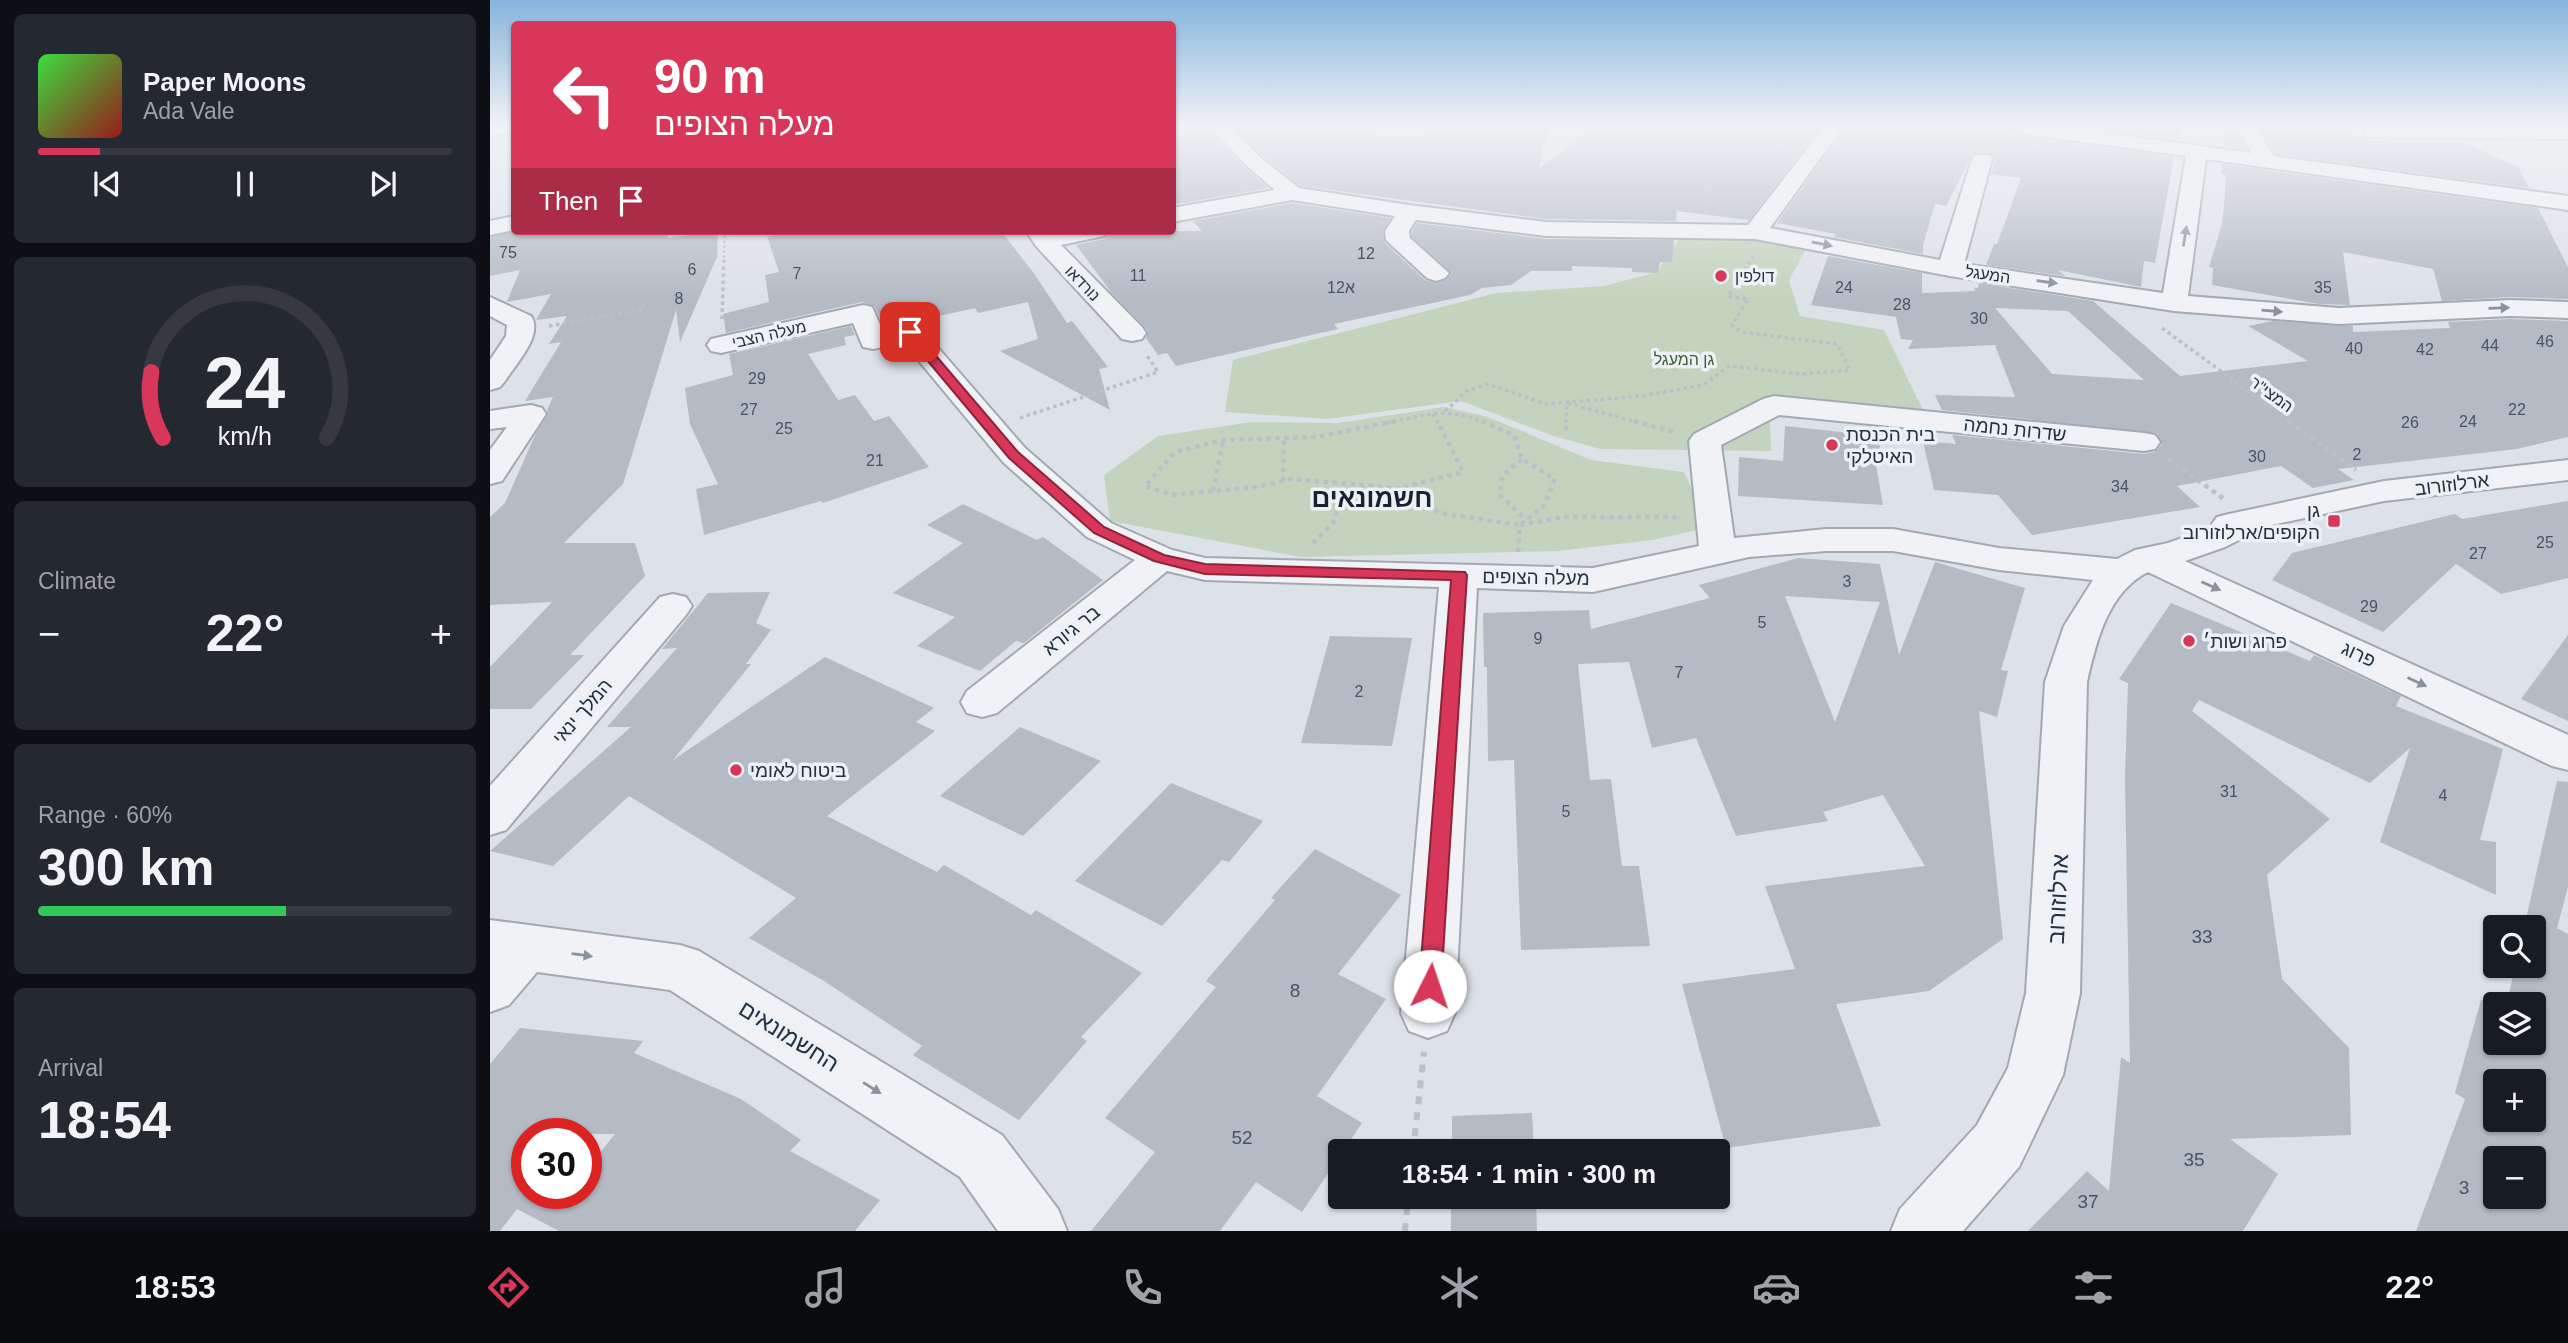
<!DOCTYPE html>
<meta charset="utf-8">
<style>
:root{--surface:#171b24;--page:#242831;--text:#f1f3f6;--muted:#9ea1a6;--line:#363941;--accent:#d8375a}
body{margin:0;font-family:Arial,Heebo,sans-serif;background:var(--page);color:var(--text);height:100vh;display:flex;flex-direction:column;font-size:26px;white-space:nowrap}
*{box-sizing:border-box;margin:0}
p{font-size:23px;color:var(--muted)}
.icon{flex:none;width:38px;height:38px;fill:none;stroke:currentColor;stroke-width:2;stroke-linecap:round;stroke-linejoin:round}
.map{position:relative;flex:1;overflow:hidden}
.drawer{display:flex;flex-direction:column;gap:14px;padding:14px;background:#0d0f14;width:490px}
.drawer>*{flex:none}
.guide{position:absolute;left:21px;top:21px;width:665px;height:214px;border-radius:7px;box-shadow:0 2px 5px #0004;background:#d8375a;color:#fff;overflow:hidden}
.fabs{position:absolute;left:1993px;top:915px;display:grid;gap:14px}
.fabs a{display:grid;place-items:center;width:63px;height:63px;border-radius:7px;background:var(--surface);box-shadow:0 2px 5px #0004;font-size:35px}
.speed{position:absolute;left:21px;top:1118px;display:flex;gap:14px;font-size:35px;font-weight:700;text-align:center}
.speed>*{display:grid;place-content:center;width:91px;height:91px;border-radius:50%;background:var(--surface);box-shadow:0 2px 5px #0004;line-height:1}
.speed .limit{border:10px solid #d22;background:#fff;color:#111}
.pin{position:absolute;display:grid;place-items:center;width:60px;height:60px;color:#fff;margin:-30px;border-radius:14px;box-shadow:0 4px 10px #0006}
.me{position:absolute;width:77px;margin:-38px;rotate:4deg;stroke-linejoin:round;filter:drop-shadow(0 0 5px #0008)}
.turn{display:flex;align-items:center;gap:24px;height:147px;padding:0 28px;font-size:32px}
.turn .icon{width:91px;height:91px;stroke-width:2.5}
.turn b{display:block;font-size:49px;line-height:60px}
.then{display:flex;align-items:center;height:66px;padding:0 28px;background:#0003;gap:14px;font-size:26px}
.big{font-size:52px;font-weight:700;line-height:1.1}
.drawer .card{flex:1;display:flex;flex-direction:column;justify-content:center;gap:10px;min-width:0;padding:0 24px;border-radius:10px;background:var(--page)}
.drawer .dial{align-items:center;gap:0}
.dial svg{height:182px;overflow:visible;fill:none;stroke:var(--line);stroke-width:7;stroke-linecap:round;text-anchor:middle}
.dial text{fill:var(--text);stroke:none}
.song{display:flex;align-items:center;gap:21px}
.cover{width:84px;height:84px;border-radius:10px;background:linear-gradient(135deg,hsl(120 70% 55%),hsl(0 70% 35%))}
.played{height:7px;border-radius:4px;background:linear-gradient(90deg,var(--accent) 15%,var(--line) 15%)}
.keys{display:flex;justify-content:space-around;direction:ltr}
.heat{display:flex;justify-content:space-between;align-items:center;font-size:38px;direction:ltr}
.charge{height:10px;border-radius:5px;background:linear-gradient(90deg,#34c759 60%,var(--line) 0)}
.trip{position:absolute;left:838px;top:1139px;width:402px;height:70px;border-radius:7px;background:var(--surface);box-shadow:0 2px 5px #0004;font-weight:700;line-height:70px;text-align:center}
.tabs{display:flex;height:112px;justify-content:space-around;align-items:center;background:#090b0e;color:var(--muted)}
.tabs .icon{width:49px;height:49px}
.tabs .current{color:var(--accent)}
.tabs b{font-size:32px;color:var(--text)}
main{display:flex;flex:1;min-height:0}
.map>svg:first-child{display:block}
</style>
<main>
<section class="drawer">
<div class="card">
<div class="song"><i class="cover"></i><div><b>Paper Moons</b><p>Ada Vale</p></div></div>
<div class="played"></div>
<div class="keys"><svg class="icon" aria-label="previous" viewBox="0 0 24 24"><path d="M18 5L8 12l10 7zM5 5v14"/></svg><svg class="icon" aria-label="pause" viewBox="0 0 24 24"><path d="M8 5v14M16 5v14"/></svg><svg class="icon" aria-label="next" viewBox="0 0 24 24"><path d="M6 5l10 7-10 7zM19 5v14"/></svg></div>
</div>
<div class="card dial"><svg viewBox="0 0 100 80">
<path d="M14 69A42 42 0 1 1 86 69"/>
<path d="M14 69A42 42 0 0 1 9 40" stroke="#d8375a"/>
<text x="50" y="56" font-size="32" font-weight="700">24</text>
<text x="50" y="72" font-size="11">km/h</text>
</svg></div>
<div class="card"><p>Climate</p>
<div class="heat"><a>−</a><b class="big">22°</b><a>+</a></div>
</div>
<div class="card"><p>Range · 60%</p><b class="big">300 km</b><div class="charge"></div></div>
<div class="card"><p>Arrival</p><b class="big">18:54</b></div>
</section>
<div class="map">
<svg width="2078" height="1231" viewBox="0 0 2078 1231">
<rect width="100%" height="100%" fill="#dde2e8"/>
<!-- green -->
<path fill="#c4d3bd" d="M1190,237H1257L1316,249L1299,280L1310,316L1394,330L1433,410L1279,394L1281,451L1110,449L1064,436L971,401L837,419L735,412L743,360L1007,293L1114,286L1167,272Z
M954,407L998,417L1101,460L1194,472L1220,527L1163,540L1067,551L811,557L620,521L614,475L668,436L762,422L848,423Z"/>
<!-- building -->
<path fill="#b4bbc5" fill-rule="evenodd" d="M703,127H718L754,167L779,188L688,204L682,199V145Z
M744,127H886L884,136L941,135V127H1058L1049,168L1104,127L1196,131V127L1330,128L1259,220L1187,211L1186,221L1056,219L810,186L772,155Z
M1362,127H1486L1485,130L1684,157L1665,263L1654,261L1651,287L1568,270L1575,276L1496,265L1504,244H1507L1531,178L1501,174L1505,160L1499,152L1483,153L1456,206L1445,204L1433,245V254L1344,237L1346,234L1287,223L1354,130L1359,131Z
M1606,127H1691L1688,140L1605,129Z
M1734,127H1744L1757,150L1733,146Z
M1770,128L1867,135L1877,140L1972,141L2029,168L2039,188L1786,154Z
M1732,164L2048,208L2078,267V299L2020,297L1952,301L1943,269L1853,252L1860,305L1829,304L1722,285L1723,268L1719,267L1732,224L1734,206L1736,175L1731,174Z
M802,203L901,218L893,230L894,242L935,280L945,283L956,280L962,273L922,237V232L927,223L1056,239L1184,240L1182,262H1170L1168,273L1142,272V268L1082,266V271H1041L1021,285L992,288L980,295L844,324L848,329L686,366L677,353L668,355L656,338L658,332L654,326L621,292L586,245L615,239L621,231H712L703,221Z
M26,231H178V238L228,231L227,257L190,342L186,310L133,484L74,543H145L155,576L80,655H94L41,709H0V667L62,602L0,605V517L15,503L46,433L58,415L57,410L63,397L35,401L71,342L59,344L77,316L46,320L61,294L17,302L30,270L0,276V237Z
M304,231H511L543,272L577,323L582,321L618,367L609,369L620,410L510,351L548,339L538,302L488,313L485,308L395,328L384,306L372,302L236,333L233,314L279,302L275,275L289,272L277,236Z
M1338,256L1432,273V293L1485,291L1484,288H1488L1489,283L1603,301L1690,376L1818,361L1758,326L1783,321L1863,326V332L1960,328L1958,322L2020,319L2078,321V437L2027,449L1848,469L1864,480L1823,488L1791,466L1687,486L1710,507L1542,535L1508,495L1444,490L1433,441L1466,444L1462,435L1654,454L1665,452L1672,444L1667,433L1452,410L1445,395L1525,397L1505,345L1418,349L1423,340L1411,339L1406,317L1321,305ZM1505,308L1578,311L1654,380L1562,374Z
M361,326L365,335L354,337L356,345L318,354L348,400L365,395L384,421L399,416L439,467L333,503L331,501L214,535L206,489L228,484L200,424L195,388L243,375L239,354Z
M1295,426L1389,436L1391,465H1386L1393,505L1248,496L1249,457L1293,461Z
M2078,501V578L2011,594L1966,564L1893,632L1782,580L1802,553L1965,514L1972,519Z
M473,504L547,540L553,537L613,580L534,643L526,641L490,671L427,646L465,617L403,593L473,543L437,525Z
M1308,558L1390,564L1409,655L1445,562L1535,588L1511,670L1518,671L1507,717L1489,711L1513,939L1439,991L1346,1004L1391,1126L1236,1148L1192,984L1305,969L1275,886L1435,866L1393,795L1333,812L1338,821L1246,836L1206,738L1162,748L1139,662L1088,664L1100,780L1121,779L1132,866H1149L1160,946L1031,950L1024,760L998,761L997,667H994L993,613L1099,610L1101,629L1220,598L1209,585ZM1295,596L1390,602L1345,722Z
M280,592L266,623L281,630L256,664H261L183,760L335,657L444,708L426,722L445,731L337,816L447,872L454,865L541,915L546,910L652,973L591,1037L597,1041L529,1120L423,1055L432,1046L334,981L259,938L306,898L139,796L63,866L0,851L141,727H117L187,648L172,649L218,593Z
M1681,603L1820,661L1824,655L1911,696L1906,706L2013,749L1990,840L2006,842V895L1890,842L1920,748L1880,783L1709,700L1702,711L1840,819L1777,875L1792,979L1859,1048L1861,1135L1740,1139L1788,1174L1753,1231H1538L1597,1171L1619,1191L1631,1057L1640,1063L1635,779L1638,683L1629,679Z
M2078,635V721L2031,699Z
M840,636L922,638L902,746L811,743Z
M530,727L611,761L533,836L450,796Z
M2067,781L2078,782V887L2067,928L2078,934V1231H1926L1975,1099L1965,1093L1991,1000L2017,1003L2025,966H2044V928H2034ZM2006,1004H2044V1043H2006ZM2006,1082H2044V1120H2006ZM2006,1158H2044V1197H2006Z
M681,783L773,821L739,862L732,860L672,926L585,881Z
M825,849L911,895L848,974L896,999L827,1096L872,1123L812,1212L766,1182L730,1231H601L665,1152L615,1118L726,987L716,981L785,900L781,898Z
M30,1028L153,1041L144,1053L251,1099L311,1140L300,1151L390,1200L365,1231H69L27,1209L10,1231H0V1064ZM37,1134H125L96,1170V1194H37Z
M1042,1113L1044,1152H962V1116Z
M961,1197H1046L1047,1231H961Z"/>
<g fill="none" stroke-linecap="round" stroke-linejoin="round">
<!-- minor casing -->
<g stroke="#a2a9b2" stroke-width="4">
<path id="minor" d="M0,127H24V133L0,136Z
M721,127H741L770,157L809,188L919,205L1056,222L1258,225L1334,127H1353L1280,228L1450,260L1482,159L1485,155H1499L1502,159L1474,264L1673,293L1696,156L1528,133L1518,127H1569L1762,153L1747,127H1766L1784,156L2078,196V210L1716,159L1698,296L1849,308L2020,300L2078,302V318L2020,316L1849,324L1684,311L1460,276L1265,239L1056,236L926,220L919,231L920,238L959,273L955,278L946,281L937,278L896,240L895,231L905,216L802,200L682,222V208L785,190L756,165Z
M1884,127H2078V139L1877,137L1874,133Z
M24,216V230L0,235V221Z
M536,231H618L614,236L571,245L652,327L656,333L652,339L642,341L632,339L546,246Z
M0,297L41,316C54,335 25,365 15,381L10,387L0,390V360L16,336L17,325L0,316Z
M373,305L382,307L393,331L420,325L430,327L535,448L621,523L682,550L715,558L1103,568L1209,546L1199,441L1204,434L1273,399L1284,396L1654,433L1665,435L1670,442L1665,449L1654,451L1289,415L1231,445L1244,538L1336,529H1403L1509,548L1627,559L1645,550L1678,543L1723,527L1722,524L1727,517L1739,514L1894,481L2078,460V480L1894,501L1777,526L1735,547L1695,561L2078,735V770L2062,766L1658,572C1618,592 1606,642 1597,682L1590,993L1573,1075L1529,1167L1473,1231H1401L1410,1209L1487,1125L1518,1068L1536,993L1555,682L1574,626L1603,580L1509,570L1403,551H1336L1259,557L1103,592L987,588L965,1013L957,1031L938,1038L919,1031L911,1013L949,587L715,580L677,571L507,713L492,717L477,713L471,702L477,691L645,560L597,537L513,462L414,343L383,349L373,347L363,323L231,353L221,351L217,345L221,339Z
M41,405L52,408L56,414L12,481L0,484V450L17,427L0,429V411Z
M183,594L196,597L202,606L196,615L16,830L0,835V786L170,597Z
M0,920L190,945L209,951L512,1135L568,1209L577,1231H508L470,1177L180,990L47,972L19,1005L0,1012Z"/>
</g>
<!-- path-far3 -->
<path stroke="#bbc0c7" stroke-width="2.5" stroke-dasharray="2.5 2.5" stroke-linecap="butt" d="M1176,127L1193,129L1192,169L1224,170L1215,210
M234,258L235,231
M1262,258L1264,255"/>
<!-- path-far2 -->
<path stroke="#bbc0c7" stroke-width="3.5" stroke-dasharray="3.5 3.5" stroke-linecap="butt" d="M232,319L234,256
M59,326L151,310L155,301
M1672,328L1802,423
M955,411L977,391L998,384L1055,404L1152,396L1213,385L1239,366L1311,374L1360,370L1347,344L1251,332L1242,325L1258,299L1238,296L1263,256
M943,414L948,423
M530,418L668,372L656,354
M896,423C937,415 956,406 996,423
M1076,423L1077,403L1150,423"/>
<!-- path-far1 -->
<path stroke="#bbc0c7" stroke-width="4.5" stroke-dasharray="4.5 4.5" stroke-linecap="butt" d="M905,421L827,437L734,440L685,452L655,486L682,495L766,487L802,479L896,487L927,497L950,513L1030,525
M992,421L1024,435L1032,459L1065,479L1054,506L1030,525
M1144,421L1187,433
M1799,421L1866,470
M1076,430V421
M1032,459L1012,476L1010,495L1036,520
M1678,459L1734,499
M793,481L794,439
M905,489L973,472L947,421
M723,491L733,441
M1030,525L1074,517H1191
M823,543L843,523L849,505L891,496L904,490
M1028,552L1030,525"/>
<!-- path -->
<path stroke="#bbc0c7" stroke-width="6" stroke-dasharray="8 8" stroke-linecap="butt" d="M923,1152L934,1052
M915,1231L918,1197"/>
<!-- minor -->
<use href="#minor" fill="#f0f2f6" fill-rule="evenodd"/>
</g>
<!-- one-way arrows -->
<defs><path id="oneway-solid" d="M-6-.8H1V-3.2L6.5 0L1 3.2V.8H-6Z" transform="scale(1.75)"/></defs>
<g fill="#8a929b">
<use href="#oneway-solid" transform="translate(1695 236) rotate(-81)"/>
<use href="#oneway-solid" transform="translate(1332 244) rotate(11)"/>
<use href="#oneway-solid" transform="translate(1557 282) rotate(8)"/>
<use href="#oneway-solid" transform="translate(2009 308) rotate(-2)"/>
<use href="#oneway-solid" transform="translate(1782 311) rotate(5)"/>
<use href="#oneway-solid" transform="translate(1721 586) rotate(24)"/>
<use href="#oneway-solid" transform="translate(1927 682) rotate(25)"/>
<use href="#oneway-solid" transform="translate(92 955) rotate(7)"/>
<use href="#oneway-solid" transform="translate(382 1088) rotate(32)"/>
</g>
<!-- sky -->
<linearGradient id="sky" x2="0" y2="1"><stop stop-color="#86b4dc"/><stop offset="0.42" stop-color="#f0f2f5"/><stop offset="1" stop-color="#f0f2f5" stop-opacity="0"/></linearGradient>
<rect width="2078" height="299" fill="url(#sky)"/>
<!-- route -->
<path fill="#d8375a" stroke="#8c243a" stroke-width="2" d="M420,329L424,330L528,452L614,527L674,555L715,564L975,572L977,575L951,986L948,993L940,996L933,993L929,986L961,580L715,574L664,561L604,533L519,458L416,335L415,332Z"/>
<!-- markers -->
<g fill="#d8375a" stroke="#ecf1f6" stroke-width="2.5">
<circle cx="1231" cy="276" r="7"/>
<circle cx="1342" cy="445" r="7"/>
<rect x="1837" y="514" width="14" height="14" rx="3.5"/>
<circle cx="1699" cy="641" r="7"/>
<circle cx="246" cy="770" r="7"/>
</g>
<g text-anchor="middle" stroke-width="7" stroke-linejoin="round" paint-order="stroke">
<!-- number labels -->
<g font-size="16" fill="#495461">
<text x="18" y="258">75</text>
<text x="876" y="259">12</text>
<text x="202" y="275">6</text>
<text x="307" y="279">7</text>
<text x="648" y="281">11</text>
<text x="851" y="293">12א</text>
<text x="1354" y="293">24</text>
<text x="1833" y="293">35</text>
<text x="189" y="304">8</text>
<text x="1412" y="310">28</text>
<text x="1489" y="324">30</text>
<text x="2055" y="347">46</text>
<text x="2000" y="351">44</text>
<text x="1864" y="354">40</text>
<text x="1935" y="355">42</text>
<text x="267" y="384">29</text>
<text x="259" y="415">27</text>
<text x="2027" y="415">22</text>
<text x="1978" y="427">24</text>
<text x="1920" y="428">26</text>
<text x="294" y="434">25</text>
<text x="1867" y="460">2</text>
<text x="1767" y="462">30</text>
<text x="385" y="466">21</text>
<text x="1630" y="492">34</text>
<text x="2055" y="548">25</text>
<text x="1988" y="559">27</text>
<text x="1357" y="587">3</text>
<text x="1879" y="612">29</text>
<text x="1272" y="628">5</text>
<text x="1048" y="644">9</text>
<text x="1189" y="678">7</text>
<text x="869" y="697">2</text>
<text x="1739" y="797">31</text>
<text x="1953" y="801">4</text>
<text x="1076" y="817">5</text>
</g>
<!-- far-street labels -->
<g font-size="16" fill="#253140" stroke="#ecf1f6">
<text transform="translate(1498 274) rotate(8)" y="6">המעגל</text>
<text transform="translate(593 283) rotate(46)" y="6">נורדאו</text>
<text transform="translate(279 334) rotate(-13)" y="6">מעלה הצבי</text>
<text transform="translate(1782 394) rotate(36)" y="6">המצי"ר</text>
</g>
<!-- far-poi labels -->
<g font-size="16" fill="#253140" stroke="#ecf1f6" text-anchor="start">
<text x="1245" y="282">דולפין</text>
</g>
<!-- far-park labels -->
<g font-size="16" fill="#3c5c31" stroke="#ecf1f6">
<text x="1194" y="365">גן המעגל</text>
</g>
<!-- street labels -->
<g font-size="19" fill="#253140" stroke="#ecf1f6">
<text transform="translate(1525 429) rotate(6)" y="7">שדרות נחמה</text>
<text transform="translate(1962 484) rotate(-7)" y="7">ארלוזורוב</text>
<text transform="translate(1046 577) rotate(1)" y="7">מעלה הצופים</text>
<text transform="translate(581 630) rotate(-39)" y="7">בר גיורא</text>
<text transform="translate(1869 654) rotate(25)" y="7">פרוג</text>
<text transform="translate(92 711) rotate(-49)" y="7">המלך ינאי</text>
</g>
<!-- poi labels -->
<g font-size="19" fill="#253140" stroke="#ecf1f6" text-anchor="start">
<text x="1356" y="441">בית הכנסת<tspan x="1356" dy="22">האיטלקי</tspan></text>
<text x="1830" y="517" text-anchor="end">גן<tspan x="1830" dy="22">הקופים/ארלוזורוב</tspan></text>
<text x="1713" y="648">פרוג ושות׳</text>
<text x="260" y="777">ביטוח לאומי</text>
</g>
<!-- near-number labels -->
<g font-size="19" fill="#495461">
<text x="1712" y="943">33</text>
<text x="805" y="997">8</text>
<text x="752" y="1144">52</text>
<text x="1704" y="1166">35</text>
<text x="1974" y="1194">3</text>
<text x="1598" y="1208">37</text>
</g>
<!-- near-street labels -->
<g font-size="23" fill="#253140" stroke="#ecf1f6">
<text transform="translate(1568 899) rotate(-87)" y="8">ארלוזורוב</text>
<text transform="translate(299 1036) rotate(32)" y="8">החשמונאים</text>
</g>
<!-- district labels -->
<g font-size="26" font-weight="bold" fill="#182230" stroke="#ecf1f6">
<text x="882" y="507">חשמונאים</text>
</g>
</g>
</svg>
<div class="fabs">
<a><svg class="icon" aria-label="search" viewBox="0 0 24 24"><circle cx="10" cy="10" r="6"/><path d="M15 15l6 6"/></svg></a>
<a><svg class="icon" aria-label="layers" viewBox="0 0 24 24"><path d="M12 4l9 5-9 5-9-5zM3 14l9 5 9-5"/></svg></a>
<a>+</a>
<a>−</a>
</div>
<div class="speed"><div class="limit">30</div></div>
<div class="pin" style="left:420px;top:332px;background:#d93025"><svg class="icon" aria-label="arrive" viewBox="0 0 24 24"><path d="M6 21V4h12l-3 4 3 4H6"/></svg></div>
<svg class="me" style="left:940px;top:986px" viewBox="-20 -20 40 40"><circle r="19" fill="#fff"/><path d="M0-13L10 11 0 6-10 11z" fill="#d8375a"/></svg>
<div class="trip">18:54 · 1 min · 300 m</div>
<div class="guide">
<div class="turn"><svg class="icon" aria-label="left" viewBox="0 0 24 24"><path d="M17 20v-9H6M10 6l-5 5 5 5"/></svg><div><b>90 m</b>מעלה הצופים</div></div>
<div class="then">Then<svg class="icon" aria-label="arrive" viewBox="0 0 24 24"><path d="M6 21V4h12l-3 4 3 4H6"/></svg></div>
</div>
</div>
</main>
<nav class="tabs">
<b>18:53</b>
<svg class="icon current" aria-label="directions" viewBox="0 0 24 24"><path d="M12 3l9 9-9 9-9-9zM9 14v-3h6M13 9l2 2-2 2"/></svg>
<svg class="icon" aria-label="music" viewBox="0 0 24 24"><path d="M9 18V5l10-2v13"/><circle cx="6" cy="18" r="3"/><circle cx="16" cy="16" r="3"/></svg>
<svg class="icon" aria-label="phone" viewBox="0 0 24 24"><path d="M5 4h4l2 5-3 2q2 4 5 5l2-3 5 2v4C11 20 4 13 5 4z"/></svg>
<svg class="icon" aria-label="climate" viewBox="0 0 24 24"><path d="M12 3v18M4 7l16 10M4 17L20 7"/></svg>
<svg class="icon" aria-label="car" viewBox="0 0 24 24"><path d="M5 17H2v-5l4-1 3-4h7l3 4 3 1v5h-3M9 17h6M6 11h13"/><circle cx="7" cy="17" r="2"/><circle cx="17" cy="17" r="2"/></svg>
<svg class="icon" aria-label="filters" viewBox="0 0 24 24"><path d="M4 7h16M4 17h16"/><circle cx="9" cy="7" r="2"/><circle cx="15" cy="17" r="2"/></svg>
<b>22°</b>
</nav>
